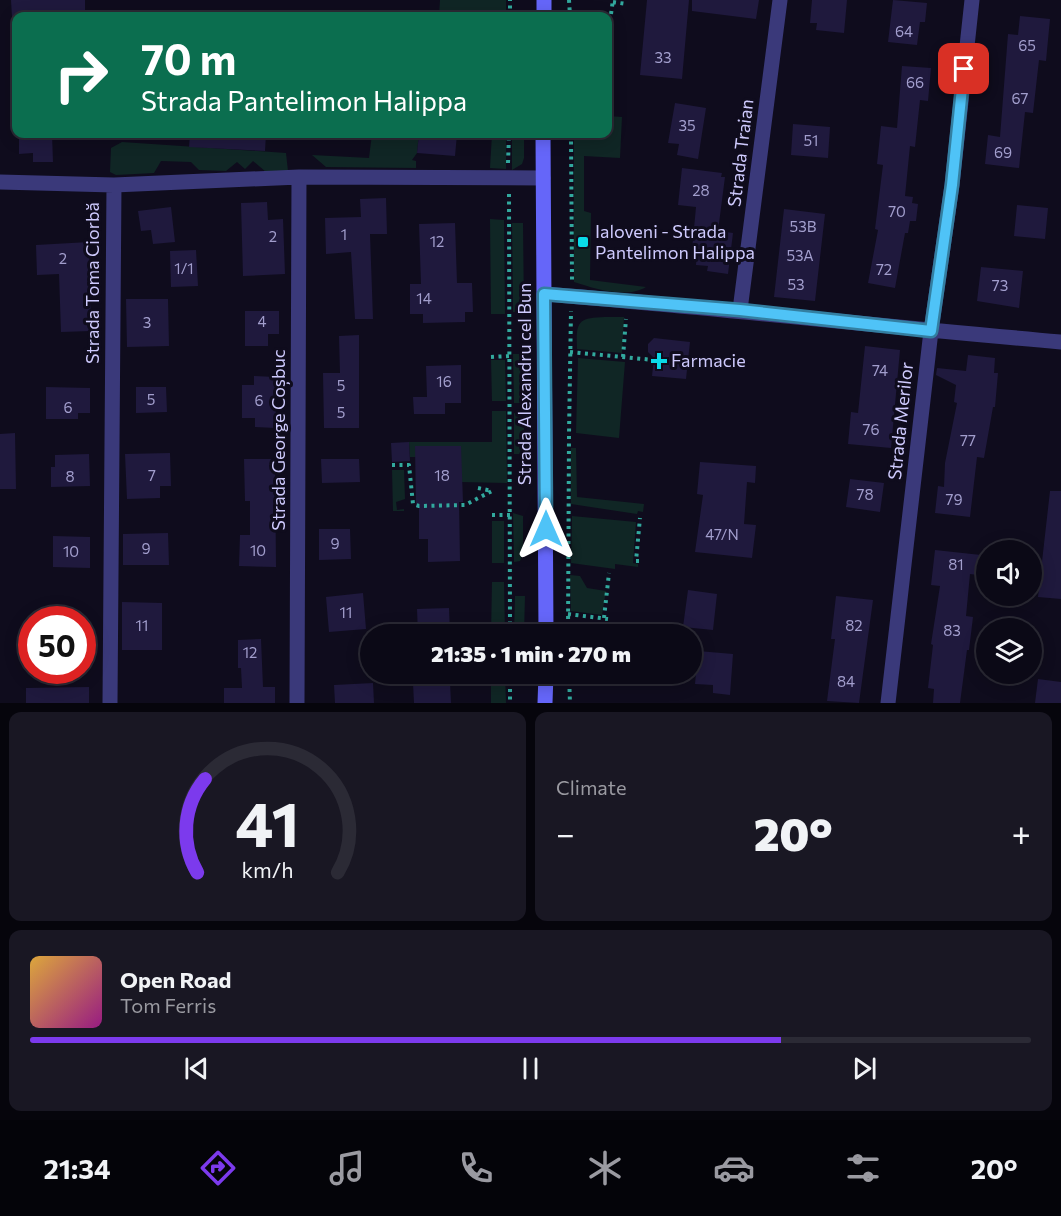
<!DOCTYPE html>
<meta charset="utf-8">
<style>
:root{--surface:#0b0916;--page:#191723;--text:#f1f3f6;--muted:#9a9aa1;--line:#2b2a35;--accent:#7c3aed}
body{margin:0;font-family:Commissioner,sans-serif;background:var(--page);color:var(--text);height:100vh;display:flex;flex-direction:column;font-size:22px;white-space:nowrap}
*{box-sizing:border-box;margin:0}
p{font-size:20px;color:var(--muted)}
.icon{flex:none;width:33px;height:33px;fill:none;stroke:currentColor;stroke-width:2;stroke-linecap:round;stroke-linejoin:round}
.map{position:relative;height:703px;overflow:hidden}
.side{display:flex;flex-direction:column;gap:9px;padding:9px;background:#06050c;flex:1}
.side>*{flex:none}
.top-card{position:absolute;left:12px;top:12px;width:600px;height:126px;border-radius:12px;box-shadow:0 3px 15px #0003,0 0 0 2px var(--line);background:#0b6e4f;color:#fff;overflow:hidden}
.controls{position:absolute;left:976px;top:540px;display:grid;gap:12px}
.controls a{display:grid;place-items:center;width:66px;height:66px;border-radius:50%;background:var(--surface);box-shadow:0 3px 15px #0003,0 0 0 2px var(--line);font-size:30px}
.speed{position:absolute;left:18px;top:606px;display:flex;gap:12px;font-size:30px;font-weight:700;text-align:center}
.speed>*{display:grid;place-content:center;width:78px;height:78px;border-radius:50%;background:var(--surface);box-shadow:0 3px 15px #0003,0 0 0 2px var(--line);line-height:1}
.speed .limit{border:9px solid #d22;background:#fff;color:#111}
.pin{position:absolute;display:grid;place-items:center;width:51px;height:51px;color:#fff;margin:-26px;border-radius:12px;box-shadow:0 3px 9px #0006}
.me{position:absolute;width:66px;margin:-33px;rotate:0deg;stroke-linejoin:round;filter:drop-shadow(0 0 4px #0008)}
.turn{display:flex;align-items:center;gap:21px;height:126px;padding:0 30px;font-size:27px}
.turn .icon{width:78px;height:78px;stroke-width:2.5}
.turn b{display:block;font-size:42px;line-height:51px}
.big{font-size:45px;font-weight:800;line-height:1.1}
.side .card{flex:1;display:flex;flex-direction:column;justify-content:center;gap:9px;min-width:0;padding:0 21px;border-radius:12px;background:var(--page)}
.side .dial{align-items:center;gap:0}
.dial svg{height:156px;overflow:visible;fill:none;stroke:var(--line);stroke-width:7;stroke-linecap:round;text-anchor:middle}
.dial text{fill:var(--text);stroke:none}
.song{display:flex;align-items:center;gap:18px}
.cover{width:72px;height:72px;border-radius:9px;background:linear-gradient(135deg,hsl(40 70% 55%),hsl(310 70% 35%))}
.played{height:6px;border-radius:3px;background:linear-gradient(90deg,var(--accent) 75%,var(--line) 75%)}
.keys{display:flex;justify-content:space-around;direction:ltr}
.heat{display:flex;justify-content:space-between;align-items:center;font-size:33px;direction:ltr}
.side .tiles{flex:1;display:grid;gap:9px;grid-template-columns:1fr 1fr}
.card:last-child{grid-column:span 2}
.trip{position:absolute;left:360px;top:624px;width:342px;height:60px;border-radius:30px;background:var(--surface);box-shadow:0 3px 15px #0003,0 0 0 2px var(--line);font-weight:800;line-height:60px;text-align:center}
.tab-bar{display:flex;height:96px;justify-content:space-around;align-items:center;background:#040409;color:var(--muted)}
.tab-bar .icon{width:42px;height:42px}
.tab-bar .current{color:var(--accent)}
.tab-bar b{font-size:27px;color:var(--text)}
.map>svg:first-child{display:block}
</style>
<div class="map">
<svg width="1061" height="703" viewBox="0 0 1061 703">
<rect width="100%" height="100%" fill="#0f0c1d"/>
<!-- green -->
<path fill="#102625" d="M440,0H506V16H439Z
M608,116L622,117L620,158L584,156V211L591,213L590,280L646,287C626,299 596,289 574,282V134H608Z
M372,134H419L417,153L412,160L416,161V168L326,167L312,155L369,158Z
M492,134H506V169L490,168Z
M512,134H524V158L522,164L512,170Z
M122,142L286,153L288,171L266,172L253,161L245,169L237,162L226,171L199,170L191,162L161,161L154,173L116,175L110,172L111,148Z
M490,219L504,220L505,314H491Z
M512,223H523L524,312H513Z
M605,317H624L622,353L577,349C576,322 577,318 605,317Z
M513,354H523V403H514Z
M578,358L625,362L619,438L576,433Z
M491,360H505L506,401H492Z
M492,411H506L507,483L461,482L423,457H410L409,442H492Z
M514,413H524V454H514Z
M571,448H576L577,497L644,504L643,512L638,511L637,514L571,504Z
M392,470H404L405,499L396,502L397,510L404,509V511H393Z
M513,513L523,516V554L520,561L514,562Z
M572,516L636,522L633,563L638,564V567L615,564V569L571,563Z
M492,521H504V563H492Z
M570,575L580,576L587,588L606,591L602,615L571,611Z
M492,582H504L505,634H491Z
M515,596H525L524,634H514Z
M491,674H505L506,703H491Z"/>
<!-- building -->
<path fill="#1f193d" d="M11,0H85V14L12,17Z
M647,0H689L682,79L640,75Z
M692,0H759L756,19L692,11Z
M812,0H847L844,33L816,30L817,23H810Z
M893,0L927,3L925,22H920L917,45L888,42Z
M1020,16L1050,19L1046,61L1039,60L1033,113L1025,112L1019,168L985,164L988,135L1000,137L1008,34L1018,35Z
M902,66L931,68L928,101L920,100L915,147L910,146L905,196L913,197L912,203L918,204L916,221H910L908,233H905L895,288L868,283L878,230L875,229L883,165L877,164L881,126L897,128Z
M675,103L706,108L698,159L677,155L679,144L668,143Z
M793,124L830,127L828,158L791,155Z
M19,134H52L53,162H33V153L19,154Z
M190,134H266L265,151L189,147Z
M419,134H457L455,156L417,153Z
M682,168L722,173L721,177H725L718,231L733,233L728,274L707,271L708,266L696,265L697,251L692,250L696,207L678,205Z
M386,198L387,234H370L373,319H355L351,252L326,254L325,218L361,217L360,199Z
M267,202L268,220L283,219L285,274L243,276L241,203Z
M1017,205L1048,208L1045,239L1014,236Z
M171,207L175,242L153,244L151,230L141,231L138,211Z
M784,209L825,214L815,301L774,297Z
M455,223L457,283H472L473,312H465V322L423,323V314H410V284H421L419,224Z
M89,242L91,331L61,332L59,274L37,275L36,245Z
M196,250L198,286L171,287L170,251Z
M981,267L1023,271L1019,308L977,301Z
M126,299H168L169,346L127,347Z
M245,311H279V334H268V346H245Z
M359,335V428H324L323,373H340L339,336Z
M654,338L690,342L686,379L652,376L654,358L648,352V344Z
M865,346L900,350L891,448L848,444L851,412L858,413Z
M968,355L995,358L994,373H998L995,407H993L984,458L977,457L970,517L935,513L938,486L944,487L945,463L957,403L954,402L956,385L936,375L937,368L966,371Z
M461,365V403H445V414H414L413,397H427L426,366Z
M254,376L276,377V428L255,427V418H242V385H254Z
M46,387L90,388V413H78V419H46Z
M136,387H166L167,412L136,413Z
M15,433L16,489H0V434Z
M409,442L410,461L392,462L391,443Z
M415,446H461L463,502H459L460,561L428,562V539H419V508H416Z
M170,453L171,486H160V498L127,499L125,454Z
M89,454L90,486L51,487V467H55V455Z
M244,459H275L276,567L239,566L240,535H250V501H245Z
M321,459H359L360,482L322,483Z
M700,462L756,466L755,483L747,482L744,524L756,525L752,558L695,552L703,495L697,494Z
M850,479L884,483L880,512L846,507Z
M1050,491H1061V599L1038,597Z
M319,529H350L351,559L319,560Z
M168,533L169,565H123V534Z
M53,536L90,537V568L53,567Z
M935,550L981,555L978,575L970,574L966,616L973,617L969,650H967L960,703H933L934,689L928,688L933,645L931,644L940,586L931,585Z
M688,590L717,594L713,630L683,627Z
M363,593L366,629L329,632L326,597Z
M836,596L873,600L859,703L827,701L835,639H831Z
M122,602L162,603V650H122Z
M449,608L450,634H418L417,609Z
M261,639L263,687H275V703H224V688H242L241,668H238V640Z
M698,651L733,654L730,695L713,693V685L695,684Z
M1038,679L1061,682V703H1035Z
M450,682L451,703H414L413,683Z
M373,683L374,703H335L334,685Z
M89,687V703H26V688Z"/>
<g fill="none" stroke-linecap="round" stroke-linejoin="round">
<!-- path -->
<path stroke="#32a99e" stroke-width="4" stroke-dasharray="3 4.5" stroke-linecap="butt" d="M569,0L570,16
M613,2L626,4
M611,14L613,0
M510,16V0
M571,134L572,280
M508,163L509,134
M509,194L510,634
M570,352L654,360
M491,357L509,356
M623,357L626,319
M392,465H409L413,504L419,506L465,505L492,491
M478,488L492,491
M492,515H510
M639,561H636L640,518
M568,614L608,619
M604,618L609,573
M568,634L569,434L571,311
M510,674V703
M569,674L570,703"/>
<!-- minor -->
<path stroke="#3a397a" stroke-width="15" d="M0,182L114,185L299,177L543,178
M545,294C717,308 889,327 1061,342
M740,310L780,0
M110,703L114,185
M297,703L299,177
M888,703L931,331L952,185L972,0"/>
<!-- secondary -->
<path stroke="#6566f9" stroke-width="15" d="M544,16V0
M543,134L546,634
M545,703L546,674"/>
</g>
<g fill="none" stroke-linecap="round" stroke-linejoin="round">
<!-- route casing -->
<g stroke="#337fa1" stroke-width="15">
<path id="route" d="M546,529L544,294L740,310L931,331L952,185L964,69"/>
</g>
<!-- route -->
<use href="#route" stroke="#4fc3f7" stroke-width="10"/>
</g>
<!-- markers -->
<g fill="#0adae9" stroke="#0f0c1d" stroke-width="2">
<rect x="577" y="236" width="12" height="12" rx="3"/>
<path d="M656 352h6v6h6v6h-6v6h-6v-6h-6v-6h6z"/>
</g>
<g text-anchor="middle" stroke-width="6" stroke-linejoin="round" paint-order="stroke">
<!-- number labels -->
<g font-size="15" fill="#a29ecd">
<text x="904" y="37">64</text>
<text x="1027" y="51">65</text>
<text x="663" y="63">33</text>
<text x="915" y="88">66</text>
<text x="1020" y="104">67</text>
<text x="687" y="131">35</text>
<text x="811" y="146">51</text>
<text x="1003" y="158">69</text>
<text x="701" y="196">28</text>
<text x="897" y="217">70</text>
<text x="803" y="232">53B</text>
<text x="344" y="240">1</text>
<text x="273" y="242">2</text>
<text x="437" y="247">12</text>
<text x="800" y="261">53A</text>
<text x="63" y="264">2</text>
<text x="184" y="274">1/1</text>
<text x="884" y="275">72</text>
<text x="796" y="290">53</text>
<text x="1000" y="291">73</text>
<text x="424" y="304">14</text>
<text x="262" y="327">4</text>
<text x="147" y="328">3</text>
<text x="880" y="376">74</text>
<text x="444" y="387">16</text>
<text x="341" y="391">5</text>
<text x="151" y="405">5</text>
<text x="259" y="406">6</text>
<text x="68" y="413">6</text>
<text x="341" y="418">5</text>
<text x="871" y="435">76</text>
<text x="968" y="446">77</text>
<text x="152" y="481">7</text>
<text x="442" y="481">18</text>
<text x="70" y="482">8</text>
<text x="865" y="500">78</text>
<text x="954" y="505">79</text>
<text x="722" y="540">47/N</text>
<text x="335" y="549">9</text>
<text x="146" y="554">9</text>
<text x="258" y="556">10</text>
<text x="71" y="557">10</text>
<text x="956" y="570">81</text>
<text x="346" y="618">11</text>
<text x="142" y="631">11</text>
<text x="854" y="631">82</text>
<text x="952" y="636">83</text>
<text x="250" y="658">12</text>
<text x="846" y="687">84</text>
</g>
<!-- street labels -->
<g font-size="18" fill="#cecafd" stroke="#0f0c1d">
<text transform="translate(741 153) rotate(-83)" y="6">Strada Traian</text>
<text transform="translate(93 283) rotate(-90)" y="6">Strada Toma Ciorbă</text>
<text transform="translate(525 384) rotate(-90)" y="6">Strada Alexandru cel Bun</text>
<text transform="translate(901 421) rotate(-84)" y="6">Strada Merilor</text>
<text transform="translate(279 440) rotate(-90)" y="6">Strada George Coșbuc</text>
</g>
<!-- poi labels -->
<g font-size="18" fill="#cecafd" stroke="#0f0c1d" text-anchor="start">
<text x="595" y="238">Ialoveni - Strada<tspan x="595" dy="21">Pantelimon Halippa</tspan></text>
<text x="671" y="367">Farmacie</text>
</g>
</g>
</svg>
<div class="controls">
<a><svg class="icon" aria-label="sound" viewBox="0 0 24 24"><path d="M4 9h4l5-4v14l-5-4H4zM17 9q2 3 0 6"/></svg></a>
<a><svg class="icon" aria-label="layers" viewBox="0 0 24 24"><path d="M12 4l9 5-9 5-9-5zM3 14l9 5 9-5"/></svg></a>
</div>
<div class="speed"><div class="limit">50</div></div>
<div class="pin" style="left:964px;top:69px;background:#d93025"><svg class="icon" aria-label="arrive" viewBox="0 0 24 24"><path d="M6 21V4h12l-3 4 3 4H6"/></svg></div>
<svg class="me" style="left:546px;top:529px" viewBox="-20 -20 40 40"><path d="M0-17L14 15 0 8-14 15z" fill="#4fc3f7" stroke="#fff" stroke-width="4"/></svg>
<div class="trip">21:35 · 1 min · 270 m</div>
<div class="top-card">
<div class="turn"><svg class="icon" aria-label="right" viewBox="0 0 24 24"><path d="M7 20v-9h11M14 6l5 5-5 5"/></svg><div><b>70 m</b>Strada Pantelimon Halippa</div></div>
</div>
</div>
<section class="side">
<div class="tiles">
<div class="card dial"><svg viewBox="0 0 100 80">
<path d="M14 69A42 42 0 1 1 86 69"/>
<path d="M14 69A42 42 0 0 1 18 21" stroke="#7c3aed"/>
<text x="50" y="56" font-size="32" font-weight="700">41</text>
<text x="50" y="72" font-size="11">km/h</text>
</svg></div>
<div class="card"><p>Climate</p>
<div class="heat"><a>−</a><b class="big">20°</b><a>+</a></div>
</div>
<div class="card">
<div class="song"><i class="cover"></i><div><b>Open Road</b><p>Tom Ferris</p></div></div>
<div class="played"></div>
<div class="keys"><svg class="icon" aria-label="previous" viewBox="0 0 24 24"><path d="M18 5L8 12l10 7zM5 5v14"/></svg><svg class="icon" aria-label="pause" viewBox="0 0 24 24"><path d="M8 5v14M16 5v14"/></svg><svg class="icon" aria-label="next" viewBox="0 0 24 24"><path d="M6 5l10 7-10 7zM19 5v14"/></svg></div>
</div>
</div>
</section>
<nav class="tab-bar">
<b>21:34</b>
<svg class="icon current" aria-label="directions" viewBox="0 0 24 24"><path d="M12 3l9 9-9 9-9-9zM9 14v-3h6M13 9l2 2-2 2"/></svg>
<svg class="icon" aria-label="music" viewBox="0 0 24 24"><path d="M9 18V5l10-2v13"/><circle cx="6" cy="18" r="3"/><circle cx="16" cy="16" r="3"/></svg>
<svg class="icon" aria-label="phone" viewBox="0 0 24 24"><path d="M5 4h4l2 5-3 2q2 4 5 5l2-3 5 2v4C11 20 4 13 5 4z"/></svg>
<svg class="icon" aria-label="climate" viewBox="0 0 24 24"><path d="M12 3v18M4 7l16 10M4 17L20 7"/></svg>
<svg class="icon" aria-label="car" viewBox="0 0 24 24"><path d="M5 17H2v-5l4-1 3-4h7l3 4 3 1v5h-3M9 17h6M6 11h13"/><circle cx="7" cy="17" r="2"/><circle cx="17" cy="17" r="2"/></svg>
<svg class="icon" aria-label="filters" viewBox="0 0 24 24"><path d="M4 7h16M4 17h16"/><circle cx="9" cy="7" r="2"/><circle cx="15" cy="17" r="2"/></svg>
<b>20°</b>
</nav>
